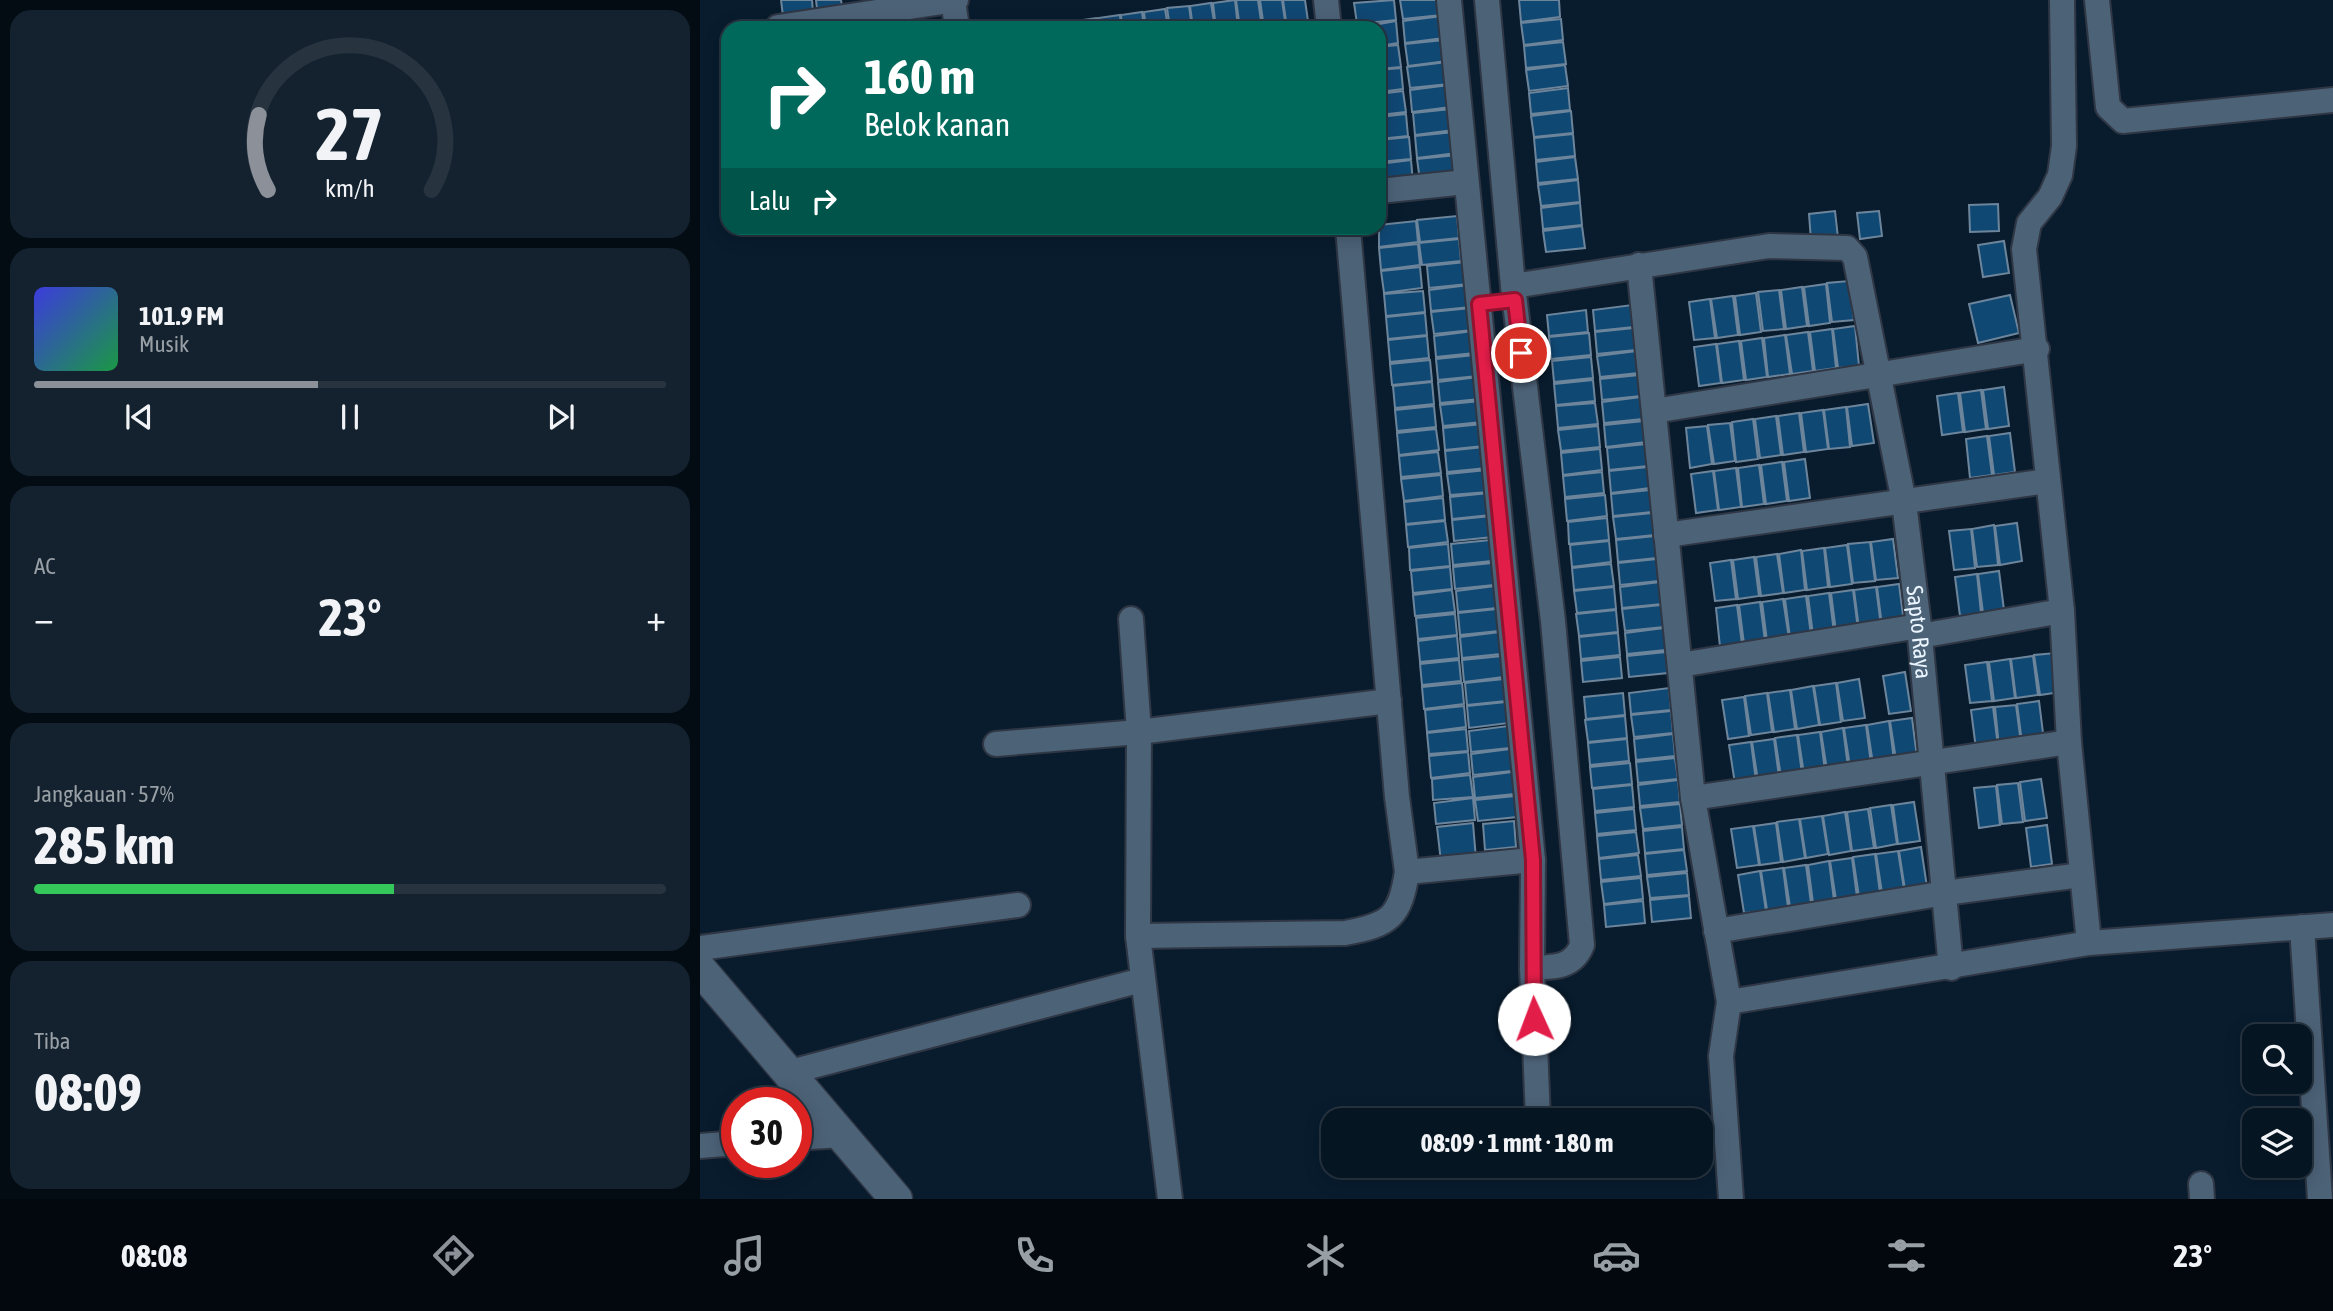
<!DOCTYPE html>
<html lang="id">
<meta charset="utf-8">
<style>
:root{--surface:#061522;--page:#14222f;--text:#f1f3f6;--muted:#989fa5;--line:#273440;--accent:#8c9099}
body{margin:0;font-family:"Asap Condensed",sans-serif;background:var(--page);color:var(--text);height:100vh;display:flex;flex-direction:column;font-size:26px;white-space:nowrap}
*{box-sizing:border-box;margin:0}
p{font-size:23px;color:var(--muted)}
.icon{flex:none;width:38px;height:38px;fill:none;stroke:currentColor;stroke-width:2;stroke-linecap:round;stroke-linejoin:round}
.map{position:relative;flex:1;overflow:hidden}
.details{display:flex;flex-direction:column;gap:10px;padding:10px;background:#030c13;width:700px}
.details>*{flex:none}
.hud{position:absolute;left:21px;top:21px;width:665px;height:214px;border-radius:21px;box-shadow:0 4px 18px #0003,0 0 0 2px var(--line);background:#00695c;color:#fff;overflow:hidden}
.controls{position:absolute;left:1542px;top:1024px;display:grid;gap:14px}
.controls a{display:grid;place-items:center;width:70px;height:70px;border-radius:14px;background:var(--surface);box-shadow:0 4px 18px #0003,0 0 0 2px var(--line);font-size:35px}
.speed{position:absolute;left:21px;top:1087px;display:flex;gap:14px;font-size:35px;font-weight:700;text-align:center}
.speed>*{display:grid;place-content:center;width:91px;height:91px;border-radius:50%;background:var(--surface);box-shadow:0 4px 18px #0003,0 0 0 2px var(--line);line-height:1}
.speed .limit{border:10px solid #d22;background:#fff;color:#111}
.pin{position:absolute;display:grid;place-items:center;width:60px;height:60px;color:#fff;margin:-30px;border:4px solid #fff;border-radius:50%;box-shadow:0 2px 7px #0007}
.me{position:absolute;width:77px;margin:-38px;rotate:358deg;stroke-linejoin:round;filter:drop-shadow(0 0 5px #0008)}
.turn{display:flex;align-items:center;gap:24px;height:147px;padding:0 28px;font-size:32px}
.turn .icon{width:91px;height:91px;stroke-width:2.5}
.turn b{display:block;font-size:49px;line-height:60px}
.then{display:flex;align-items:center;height:66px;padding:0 28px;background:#0003;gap:14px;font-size:26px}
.big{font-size:52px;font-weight:700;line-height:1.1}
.details .widget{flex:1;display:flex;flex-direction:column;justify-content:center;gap:10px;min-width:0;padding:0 24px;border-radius:21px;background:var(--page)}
.details .dial{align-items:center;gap:0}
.dial svg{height:182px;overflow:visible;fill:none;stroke:var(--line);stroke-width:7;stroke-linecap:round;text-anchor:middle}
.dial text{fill:var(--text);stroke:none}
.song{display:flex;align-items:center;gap:21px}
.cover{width:84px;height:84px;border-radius:10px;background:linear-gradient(135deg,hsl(240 70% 55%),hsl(140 70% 35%))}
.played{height:7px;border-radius:4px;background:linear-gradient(90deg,var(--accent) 45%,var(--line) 45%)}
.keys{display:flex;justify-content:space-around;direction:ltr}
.heat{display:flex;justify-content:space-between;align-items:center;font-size:38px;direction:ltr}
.charge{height:10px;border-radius:5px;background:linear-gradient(90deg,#34c759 57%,var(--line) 0)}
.trip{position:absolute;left:621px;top:1108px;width:392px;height:70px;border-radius:21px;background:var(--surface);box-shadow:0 4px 18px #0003,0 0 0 2px var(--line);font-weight:700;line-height:70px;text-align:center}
.tabs{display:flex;height:112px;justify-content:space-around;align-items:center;background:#02080e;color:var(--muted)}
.tabs .icon{width:49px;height:49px}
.tabs .active{color:var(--accent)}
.tabs b{font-size:32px;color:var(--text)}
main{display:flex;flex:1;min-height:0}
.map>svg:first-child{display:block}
</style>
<main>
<section class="details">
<div class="widget dial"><svg viewBox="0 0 100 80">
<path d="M14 69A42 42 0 1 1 86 69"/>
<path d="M14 69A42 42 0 0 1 10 36" stroke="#8c9099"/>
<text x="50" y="56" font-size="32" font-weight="700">27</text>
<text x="50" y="72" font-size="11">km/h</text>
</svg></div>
<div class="widget">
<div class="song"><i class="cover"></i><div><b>101.9 FM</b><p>Musik</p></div></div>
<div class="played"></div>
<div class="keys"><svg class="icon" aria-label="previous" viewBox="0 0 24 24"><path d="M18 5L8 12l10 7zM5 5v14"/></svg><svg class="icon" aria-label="pause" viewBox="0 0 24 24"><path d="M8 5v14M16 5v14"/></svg><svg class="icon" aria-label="next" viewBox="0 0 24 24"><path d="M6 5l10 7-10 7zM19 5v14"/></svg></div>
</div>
<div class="widget"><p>AC</p>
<div class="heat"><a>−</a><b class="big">23°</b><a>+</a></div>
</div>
<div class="widget"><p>Jangkauan · 57%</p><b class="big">285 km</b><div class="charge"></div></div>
<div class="widget"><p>Tiba</p><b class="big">08:09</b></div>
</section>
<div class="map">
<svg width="1633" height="1199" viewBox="0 0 1633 1199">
<rect width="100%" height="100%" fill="#081c2e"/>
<!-- building -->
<path fill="#104874" stroke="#6d859b" stroke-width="2" d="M81,0H112L113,12L83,16Z
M116,0H141L142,6L117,9Z
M535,0L538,28H516L513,3Z
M536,0H558L562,28H540Z
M560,0H582L586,28H564Z
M583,0H605L609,28H587Z
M694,0L696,20L657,24L654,3Z
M700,0H740L742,15L703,19Z
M819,0H859L860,17L821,22Z
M511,3L515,28H493L490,6Z
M489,6L492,28H470L467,8Z
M465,9L468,28H446L444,12Z
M442,12L444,28H422L421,15Z
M420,15L421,28H399L398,18Z
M742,16L744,38L705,43L703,21Z
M396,18L398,28H376L375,21Z
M861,19L863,40L824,45L821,23Z
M373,21L374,28H352V24Z
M696,21L698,43L679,46V28H657Z
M744,40L747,61L708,66L705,44Z
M863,42L866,64L826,68L824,46Z
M698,45L701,67L679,69V47Z
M747,62L749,84L710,88L707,67Z
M865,65L868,86L829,91L826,70Z
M701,68L703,89L679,92V70Z
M749,85L751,107L712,112L710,90Z
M868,88L870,110L831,114L829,93Z
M703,91L706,112L679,115V94Z
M751,109L754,130L715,135L713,113Z
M871,111L873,133L834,137L831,116Z
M706,114L708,136L679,139V117Z
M754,132L757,153L717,158L715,136Z
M873,134L875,156L836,160L834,138Z
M709,137L711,159L679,162V140Z
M757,155L759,176L720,181L717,159Z
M875,157L878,179L838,183L836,162Z
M711,160L713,182L679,186V164Z
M878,180L880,202L841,206L838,185Z
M880,203L882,225L843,229L841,208Z
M1298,204L1299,231L1270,232L1269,205Z
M1135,211L1138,238L1111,241L1109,214Z
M1179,211L1182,236L1160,239L1157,213Z
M757,216L759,238L720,242L717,220Z
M716,221L718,242L679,247V225Z
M882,226L885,248L846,252L843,231Z
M759,239L761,261L722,265L719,243Z
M1304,241L1309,273L1283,277L1278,245Z
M718,244L720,265L681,270L679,248Z
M766,262L768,284L729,288L727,266Z
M720,267L722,288L684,293L681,271Z
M1149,281L1154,320L1132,322L1127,283Z
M1126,284L1130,323L1109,326L1104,287Z
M769,285L771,307L731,311L729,290Z
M1102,287L1107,326L1086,329L1081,290Z
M1079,290L1084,329L1063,331L1058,292Z
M723,291L725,312L686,316L684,294Z
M1056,293L1061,332L1040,335L1035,296Z
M1310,295L1319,333L1278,343L1269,304Z
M1033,296L1038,335L1017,338L1011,299Z
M1010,299L1015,338L994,340L989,302Z
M932,305L934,327L895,331L893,310Z
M771,308L773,330L734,334L731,312Z
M886,310L888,332L849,336L847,315Z
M725,313L727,335L688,339L686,317Z
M1155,326L1159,366L1138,368L1133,329Z
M934,328L936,350L897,354L895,332Z
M1132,329L1136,368L1115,371L1110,332Z
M773,331L775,353L736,357L734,336Z
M1108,332L1113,371L1092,374L1086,335Z
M889,333L891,355L851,359L849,337Z
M1085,335L1090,374L1068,377L1064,338Z
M727,336L729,358L690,362L688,340Z
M1062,338L1067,377L1046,380L1041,341Z
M1039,341L1044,380L1022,383L1017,344Z
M1016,344L1021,383L999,386L994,347Z
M937,351L939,373L900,377L897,356Z
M775,355L778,376L738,380L736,359Z
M891,357L893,378L854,382L852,361Z
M730,360L732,381L692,385L690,364Z
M939,375L941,396L902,400L900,379Z
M778,377L780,399L740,403L738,382Z
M893,380L895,401L856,405L854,384Z
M732,382L734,404L695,408L693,386Z
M1304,387L1309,426L1288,429L1283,390Z
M1281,390L1286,429L1265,432L1260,393Z
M1258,393L1263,432L1242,435L1237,396Z
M941,397L943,419L904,423L902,402Z
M780,401L782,422L743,426L740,405Z
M895,403L898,424L858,428L856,406Z
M1168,404L1174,443L1152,446L1147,407Z
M734,406L736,427L697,431L695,410Z
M1146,407L1150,447L1129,449L1124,410Z
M1123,410L1128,449L1106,452L1101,413Z
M1099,413L1104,452L1083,455L1078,416Z
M1076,416L1081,455L1060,458L1055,419Z
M1053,419L1058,459L1036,462L1032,422Z
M944,421L946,442L906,447L904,425Z
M1030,423L1035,461L1014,464L1008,425Z
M782,424L784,446L745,450L743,428Z
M898,426L900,447L861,451L858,430Z
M1007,426L1012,464L990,468L986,428Z
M736,429L739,450L699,455L697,433Z
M1310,433L1315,472L1294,475L1289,436Z
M1287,436L1292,475L1270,478L1266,439Z
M946,444L948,466L909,470L907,448Z
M784,447L787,468L747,472L745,451Z
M900,449L902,470L863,475L861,453Z
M738,452L741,473L701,477L699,456Z
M1105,459L1110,498L1089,501L1084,462Z
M1082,462L1087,501L1066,504L1061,465Z
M1059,465L1064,504L1042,507L1038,468Z
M948,467L950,488L911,493L909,471Z
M1036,468L1041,507L1019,510L1014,471Z
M787,470L789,492L750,495L747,474Z
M1013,471L1018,510L996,513L991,474Z
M902,472L904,493L865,497L863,476Z
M741,475L743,496L704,501L701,479Z
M950,490L952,512L913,516L911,494Z
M789,493L791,515L752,519L750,497Z
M905,495L907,516L867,521L865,499Z
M743,498L745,520L706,524L704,502Z
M952,513L955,535L916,539L913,517Z
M791,516L793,537L754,541L752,520Z
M907,518L909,540L869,544L868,522Z
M745,521L748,542L708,547L706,525Z
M1317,523L1322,561L1300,565L1295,526Z
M1294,525L1298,565L1277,567L1272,529Z
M1271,529L1275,568L1254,570L1249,531Z
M955,536L957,558L918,562L916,540Z
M1193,539L1198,578L1176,580L1171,542Z
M790,540L792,561L753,565L751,544Z
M909,541L911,562L872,567L870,545Z
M1170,542L1175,581L1153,583L1148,544Z
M748,544L750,566L710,570L709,548Z
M1147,545L1152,584L1130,587L1125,548Z
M1124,548L1128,587L1107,590L1102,551Z
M1101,550L1105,590L1084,593L1079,554Z
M1077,554L1083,593L1061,596L1056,557Z
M1054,557L1059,596L1038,599L1033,560Z
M957,559L959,581L920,585L918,563Z
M1031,560L1036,599L1015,601L1010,563Z
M792,563L794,585L755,589L753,567Z
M911,564L914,586L874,590L872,568Z
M750,567L752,589L713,593L711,571Z
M1299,571L1304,610L1283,613L1278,574Z
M1277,574L1281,613L1260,616L1255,577Z
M960,582L962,604L922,608L920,587Z
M1199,584L1204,623L1182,626L1177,587Z
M795,586L797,608L758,612L756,591Z
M914,587L916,609L877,613L874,591Z
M1176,587L1181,626L1159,629L1154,590Z
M752,590L755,612L715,616L713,595Z
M1153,590L1158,629L1136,632L1131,593Z
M1129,593L1134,632L1113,635L1108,596Z
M1106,596L1111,635L1090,638L1085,599Z
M1083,599L1089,638L1067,641L1062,602Z
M1060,602L1065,641L1044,644L1039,605Z
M961,605L964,627L925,631L922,609Z
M1037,605L1042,644L1020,647L1016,608Z
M797,609L799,631L760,635L758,613Z
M916,610L918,632L879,636L876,614Z
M755,614L757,635L718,639L716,618Z
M964,628L966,650L927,654L925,633Z
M800,632L801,654L762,658L760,637Z
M918,633L920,655L881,659L879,637Z
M757,636L759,658L720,662L718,641Z
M966,652L968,673L929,677L927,656Z
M1356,653L1361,692L1340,695L1334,655Z
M802,656L804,677L764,682L762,660Z
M1333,656L1338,695L1316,698L1311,659Z
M920,657L922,678L883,682L881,661Z
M1310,659L1315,698L1294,701L1289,662Z
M759,660L761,681L722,685L720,664Z
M1287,662L1292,701L1270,703L1265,665Z
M1205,672L1211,711L1189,714L1183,676Z
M804,679L806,701L767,705L765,683Z
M1159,679L1165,718L1143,721L1137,683Z
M762,683L764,704L724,709L722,687Z
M1136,683L1141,722L1120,725L1114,686Z
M1113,686L1119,725L1097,729L1091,690Z
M969,688L971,710L931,714L929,693Z
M1090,690L1095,729L1074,732L1068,693Z
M923,693L925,715L886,719L884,697Z
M1067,693L1072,732L1051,735L1045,696Z
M1044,697L1049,736L1028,739L1022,700Z
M1339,701L1344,741L1322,743L1317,704Z
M806,702L809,723L769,728L767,706Z
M1316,705L1321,743L1299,747L1295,707Z
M764,706L766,727L727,732L725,710Z
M1293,707L1298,746L1276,749L1271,710Z
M971,711L973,733L934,737L931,715Z
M925,716L927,738L888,742L885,720Z
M1212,718L1217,757L1196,760L1190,721Z
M1189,721L1194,760L1173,764L1167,725Z
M1166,725L1171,764L1150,767L1144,728Z
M808,726L810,748L771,752L769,731Z
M1143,728L1148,767L1127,770L1121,732Z
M766,729L768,751L729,754L727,733Z
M1120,732L1125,771L1104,774L1098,735Z
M973,734L975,756L936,760L934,739Z
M1097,735L1102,774L1081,777L1075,738Z
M927,739L929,761L890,765L888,743Z
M1074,739L1079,777L1058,781L1052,742Z
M1051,742L1056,781L1035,784L1029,745Z
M810,749L812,771L773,775L771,754Z
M768,752L770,773L731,778L729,756Z
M975,758L978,779L938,783L936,762Z
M930,763L932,784L892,788L890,767Z
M812,772L815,794L775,798L773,777Z
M770,775L773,797L733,800L732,779Z
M1341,779L1347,818L1325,821L1320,782Z
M978,780L980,802L940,806L938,785Z
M1318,783L1323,822L1302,824L1297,785Z
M932,785L934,807L895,811L893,789Z
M1296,786L1300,825L1279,828L1274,788Z
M815,796L817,817L778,821L775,800Z
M773,798L775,820L736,824L734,803Z
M1214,802L1220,841L1198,844L1193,805Z
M980,804L982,825L943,829L940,808Z
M1191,805L1197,844L1176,848L1170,808Z
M934,809L936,830L897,834L895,813Z
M1168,809L1174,848L1152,851L1147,812Z
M1145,812L1151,851L1129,855L1123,816Z
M1122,816L1128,854L1106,858L1100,819Z
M1099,819L1105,858L1083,862L1077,822Z
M814,821L816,847L785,850L783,824Z
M773,823L776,859L741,862L737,827Z
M1076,823L1081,862L1060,865L1054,826Z
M1347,825L1352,864L1331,867L1326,828Z
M1053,826L1059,865L1037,868L1031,829Z
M982,827L984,849L945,853L943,831Z
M936,832L939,853L899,858L897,836Z
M1221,847L1227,887L1205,890L1199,851Z
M984,850L987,871L947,875L945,854Z
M1198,851L1204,889L1182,893L1176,854Z
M1175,854L1180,893L1159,897L1153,857Z
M938,855L941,876L901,880L899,859Z
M1152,858L1157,897L1136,900L1130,861Z
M1129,861L1134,900L1113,903L1108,865Z
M1106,865L1111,903L1090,907L1084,868Z
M1083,868L1088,907L1067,910L1061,871Z
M1060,871L1066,911L1044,913L1038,875Z
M987,873L989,895L950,898L947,877Z
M941,878L943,899L904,904L901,882Z
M989,896L991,918L952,922L950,900Z
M943,901L945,923L906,927L904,905Z"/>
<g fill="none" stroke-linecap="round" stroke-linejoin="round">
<!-- minor casing -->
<g stroke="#2f3644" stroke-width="28">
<g id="minor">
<path d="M253,0L257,28"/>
<path d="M626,0L629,28"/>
<path d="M749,0L833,860L832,968C854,967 873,968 882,945L853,621L813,286L787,0"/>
<path d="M1397,0L1408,107L1423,121L1633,100"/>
<path d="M78,27L256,0"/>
<path d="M679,191L766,182"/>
<path d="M648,228L697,797L707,872L833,860"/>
<path d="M939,265L993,798L1029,1002"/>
<path id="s1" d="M813,286L1069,246L1147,248L1155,257L1204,502L1219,626L1251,968"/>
<path d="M954,411L1337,349"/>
<path d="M966,535L1347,481"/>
<path d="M431,619L439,732L438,936L470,1199"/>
<path d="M1220,636L1362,611"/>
<path d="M980,665L1219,626"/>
<path d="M296,744L439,732L689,701"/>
<path d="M993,798L1369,742"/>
<path d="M1602,927L1620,1199"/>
<path d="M1016,931L1245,893L1381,875"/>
<path d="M438,936L645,933C691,925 700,916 707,872"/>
<path d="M1389,943L1633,925"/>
<path d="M0,948L318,905"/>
<path d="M832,968L838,1120"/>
<path d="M90,1072L442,980"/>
<path d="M96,1138L140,1135"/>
<path d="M0,1146L37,1143"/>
<path d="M1501,1184L1502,1199"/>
<path d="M1031,1199L1021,1056L1029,1002L1389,943L1369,742L1362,611L1324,249L1329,223L1350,197L1360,175L1364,146L1362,0"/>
</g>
</g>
<!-- tertiary casing -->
<g stroke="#2f3644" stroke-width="35">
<path id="tertiary" d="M0,969L196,1199"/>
</g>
<!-- minor -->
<use href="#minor" stroke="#4c6277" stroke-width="24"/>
<!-- tertiary -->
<use href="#tertiary" stroke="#4c6277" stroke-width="32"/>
</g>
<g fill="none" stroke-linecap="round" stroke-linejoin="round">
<!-- route casing -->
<g stroke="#92132f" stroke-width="18">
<path id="route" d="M821,353L815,300L779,304L833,860L834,1019"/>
</g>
<!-- route -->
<use href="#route" stroke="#e11d48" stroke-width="12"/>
</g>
<g text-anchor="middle" stroke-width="7" stroke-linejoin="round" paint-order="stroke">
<!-- street labels -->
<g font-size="23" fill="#eaf5ff" stroke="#011324">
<text dy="8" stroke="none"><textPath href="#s1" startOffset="730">Sapto Raya</textPath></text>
</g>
</g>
</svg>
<div class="controls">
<a><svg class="icon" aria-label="search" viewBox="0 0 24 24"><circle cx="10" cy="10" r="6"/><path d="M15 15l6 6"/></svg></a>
<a><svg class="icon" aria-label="layers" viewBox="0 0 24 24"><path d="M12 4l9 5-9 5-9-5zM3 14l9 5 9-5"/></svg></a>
</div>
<div class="speed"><div class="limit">30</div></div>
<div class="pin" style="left:821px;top:353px;background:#d93025"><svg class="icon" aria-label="arrive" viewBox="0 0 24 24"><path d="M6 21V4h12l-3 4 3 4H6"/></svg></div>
<svg class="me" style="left:834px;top:1019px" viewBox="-20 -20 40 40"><circle r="19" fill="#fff"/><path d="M0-13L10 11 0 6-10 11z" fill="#e11d48"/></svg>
<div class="trip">08:09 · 1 mnt · 180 m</div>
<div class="hud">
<div class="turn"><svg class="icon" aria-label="right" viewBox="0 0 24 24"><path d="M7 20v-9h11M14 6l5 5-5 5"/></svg><div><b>160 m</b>Belok kanan</div></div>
<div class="then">Lalu<svg class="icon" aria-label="right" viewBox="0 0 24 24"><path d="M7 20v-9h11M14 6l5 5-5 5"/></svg></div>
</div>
</div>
</main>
<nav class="tabs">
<b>08:08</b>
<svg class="icon active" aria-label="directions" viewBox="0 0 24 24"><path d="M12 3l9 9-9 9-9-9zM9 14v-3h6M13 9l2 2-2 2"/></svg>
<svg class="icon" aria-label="music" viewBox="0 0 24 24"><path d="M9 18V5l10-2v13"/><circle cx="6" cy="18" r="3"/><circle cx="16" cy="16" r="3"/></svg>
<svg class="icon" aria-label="phone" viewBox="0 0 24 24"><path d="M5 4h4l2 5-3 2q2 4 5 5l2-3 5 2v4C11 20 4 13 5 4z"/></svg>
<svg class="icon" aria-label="climate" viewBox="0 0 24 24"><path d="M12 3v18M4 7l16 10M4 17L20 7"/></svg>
<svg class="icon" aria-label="car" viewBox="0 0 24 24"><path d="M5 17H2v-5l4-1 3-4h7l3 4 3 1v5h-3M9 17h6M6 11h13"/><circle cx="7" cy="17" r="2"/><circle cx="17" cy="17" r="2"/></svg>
<svg class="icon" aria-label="filters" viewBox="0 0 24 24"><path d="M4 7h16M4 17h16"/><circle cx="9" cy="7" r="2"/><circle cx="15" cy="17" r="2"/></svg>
<b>23°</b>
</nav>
